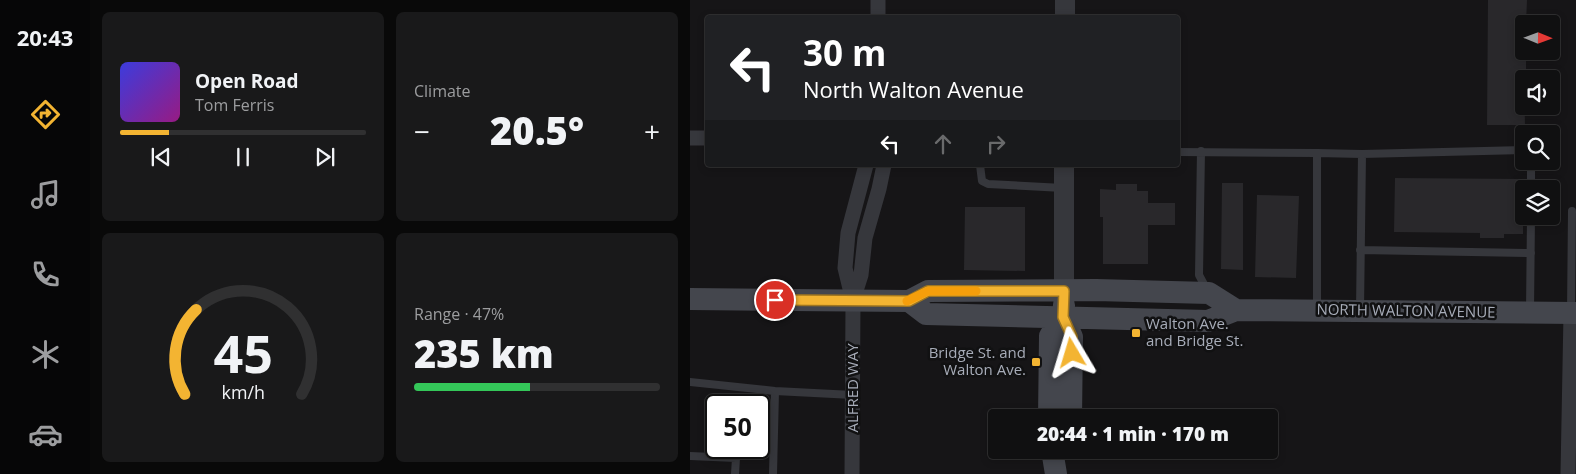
<!DOCTYPE html>
<meta charset="utf-8">
<style>
:root{--surface:#101011;--page:#19191a;--text:#f1f3f6;--muted:#9c9d9f;--line:#303031;--accent:#f3b432}
body{margin:0;font-family:"Open Sans",sans-serif;background:var(--page);color:var(--text);height:100vh;display:flex;flex-direction:column;font-size:19px;white-space:nowrap}
*{box-sizing:border-box;margin:0}
p{font-size:16px;color:var(--muted)}
.icon{flex:none;width:28px;height:28px;fill:none;stroke:currentColor;stroke-width:2;stroke-linecap:round;stroke-linejoin:round}
.map{position:relative;flex:1;overflow:hidden}
.sheet{display:flex;flex-direction:column;gap:12px;padding:12px;background:#090909;width:600px}
.sheet>*{flex:none}
.top-card{position:absolute;left:15px;top:15px;width:475px;height:152px;border-radius:5px;box-shadow:0 2px 8px #0003,0 0 0 1px var(--line);background:#202124;color:#fff;overflow:hidden}
.needle{width:32px;rotate:91deg}
.tools{position:absolute;left:825px;top:15px;display:grid;gap:10px}
.tools a{display:grid;place-items:center;width:45px;height:45px;border-radius:5px;background:var(--surface);box-shadow:0 2px 8px #0003,0 0 0 1px var(--line);font-size:25px}
.speed{position:absolute;left:15px;top:394px;display:flex;gap:10px;font-size:25px;font-weight:700;text-align:center}
.speed>*{display:grid;place-content:center;width:65px;height:65px;border-radius:50%;background:var(--surface);box-shadow:0 2px 8px #0003,0 0 0 1px var(--line);line-height:1}
.speed .limit{border:2px solid #111;border-radius:8px;background:#fff;color:#111}
.pin{position:absolute;display:grid;place-items:center;width:42px;height:42px;color:#fff;margin:-21px;border:2px solid #fff;border-radius:50%;box-shadow:0 1px 5px #0007}
.me{position:absolute;width:55px;margin:-28px;rotate:353deg;stroke-linejoin:round;filter:drop-shadow(0 0 4px #0008)}
.turn{display:flex;align-items:center;gap:18px;height:105px;padding:0 15px;font-size:22px}
.turn .icon{width:65px;height:65px;stroke-width:2.5}
.turn b{display:block;font-size:35px;line-height:42px}
.lanes{display:flex;align-items:center;height:48px;padding:0 15px;background:#0003;justify-content:center;gap:25px;direction:ltr}
.lanes .off{opacity:.35}
.big{font-size:38px;font-weight:800;line-height:1.1}
.sheet .tile{flex:1;display:flex;flex-direction:column;justify-content:center;gap:8px;min-width:0;padding:0 18px;border-radius:8px;background:var(--page)}
.sheet .dial{align-items:center;gap:0}
.dial svg{height:130px;overflow:visible;fill:none;stroke:var(--line);stroke-width:7;stroke-linecap:round;text-anchor:middle}
.dial text{fill:var(--text);stroke:none}
.song{display:flex;align-items:center;gap:15px}
.cover{width:60px;height:60px;border-radius:8px;background:linear-gradient(135deg,hsl(240 70% 55%),hsl(310 70% 35%))}
.played{height:5px;border-radius:2px;background:linear-gradient(90deg,var(--accent) 20%,var(--line) 20%)}
.keys{display:flex;justify-content:space-around;direction:ltr}
.heat{display:flex;justify-content:space-between;align-items:center;font-size:28px;direction:ltr}
.charge{height:8px;border-radius:4px;background:linear-gradient(90deg,#34c759 47%,var(--line) 0)}
.sheet .tiles{flex:1;display:grid;gap:12px;grid-template-columns:repeat(2,1fr)}
.trip{position:absolute;left:298px;top:409px;width:290px;height:50px;border-radius:5px;background:var(--surface);box-shadow:0 2px 8px #0003,0 0 0 1px var(--line);font-weight:800;line-height:50px;text-align:center}
main{display:flex;flex:1;min-height:0}
.menu{display:flex;flex-direction:column;width:90px;justify-content:space-around;align-items:center;background:#060607;color:var(--muted)}
.menu .icon{width:35px;height:35px}
.menu .selected{color:var(--accent)}
.menu b{font-size:22px;color:var(--text)}
.map>svg:first-child{display:block}
</style>
<main>
<nav class="menu">
<b>20:43</b>
<svg class="icon selected" aria-label="directions" viewBox="0 0 24 24"><path d="M12 3l9 9-9 9-9-9zM9 14v-3h6M13 9l2 2-2 2"/></svg>
<svg class="icon" aria-label="music" viewBox="0 0 24 24"><path d="M9 18V5l10-2v13"/><circle cx="6" cy="18" r="3"/><circle cx="16" cy="16" r="3"/></svg>
<svg class="icon" aria-label="phone" viewBox="0 0 24 24"><path d="M5 4h4l2 5-3 2q2 4 5 5l2-3 5 2v4C11 20 4 13 5 4z"/></svg>
<svg class="icon" aria-label="climate" viewBox="0 0 24 24"><path d="M12 3v18M4 7l16 10M4 17L20 7"/></svg>
<svg class="icon" aria-label="car" viewBox="0 0 24 24"><path d="M5 17H2v-5l4-1 3-4h7l3 4 3 1v5h-3M9 17h6M6 11h13"/><circle cx="7" cy="17" r="2"/><circle cx="17" cy="17" r="2"/></svg>
</nav>
<section class="sheet">
<div class="tiles">
<div class="tile">
<div class="song"><i class="cover"></i><div><b>Open Road</b><p>Tom Ferris</p></div></div>
<div class="played"></div>
<div class="keys"><svg class="icon" aria-label="previous" viewBox="0 0 24 24"><path d="M18 5L8 12l10 7zM5 5v14"/></svg><svg class="icon" aria-label="pause" viewBox="0 0 24 24"><path d="M8 5v14M16 5v14"/></svg><svg class="icon" aria-label="next" viewBox="0 0 24 24"><path d="M6 5l10 7-10 7zM19 5v14"/></svg></div>
</div>
<div class="tile"><p>Climate</p>
<div class="heat"><a>−</a><b class="big">20.5°</b><a>+</a></div>
</div>
<div class="tile dial"><svg viewBox="0 0 100 80">
<path d="M14 69A42 42 0 1 1 86 69"/>
<path d="M14 69A42 42 0 0 1 21 17" stroke="#f3b432"/>
<text x="50" y="56" font-size="32" font-weight="700">45</text>
<text x="50" y="72" font-size="11">km/h</text>
</svg></div>
<div class="tile"><p>Range · 47%</p><b class="big">235 km</b><div class="charge"></div></div>
</div>
</section>
<div class="map">
<svg width="886" height="474" viewBox="0 0 886 474">
<rect width="100%" height="100%" fill="#161517"/>
<!-- building -->
<path fill="#29282b" d="M798,0H837L836,24H834V51H836V79H834L835,125H797Z
M705,178L833,179V234H814V238H790V233L704,232Z
M532,183H553V270L531,269Z
M426,184H447V191H458V203H485V225H458V264H413V217H410V189L426,190Z
M567,195L609,196L606,278L565,277Z
M275,207H335V271L274,270Z"/>
<g fill="none" stroke-linecap="round" stroke-linejoin="round">
<!-- service -->
<path stroke="#36373c" stroke-width="8" d="M511,151L509,275L517,290
M488,152L627,153V309
M627,153L672,154
M290,165L292,181L298,184L373,188
M841,189V161
M670,250L841,253
M670,310L672,154L834,150
M840,311L841,216
M881,312L882,211
M0,382L85,391L163,395
M0,456L46,458V448
M45,474L46,458
M83,474L85,391"/>
<!-- minor -->
<path stroke="#36373c" stroke-width="15" d="M188,18V0
M0,138H18
M163,300L171,275L175,238L189,189L194,165
M162,474L163,301L155,268L158,233L176,165
M878,474L881,313"/>
<!-- tertiary -->
<path stroke="#36373c" stroke-width="20" d="M375,18V0
M374,291V165"/>
<!-- secondary -->
<path stroke="#44464d" stroke-width="22" d="M0,299L219,301L238,291L406,290L519,293L546,310
M219,301L236,314L518,321L546,310L886,313
M374,305L373,317L382,337L381,418
M359,418L360,336L373,317
M362,450L366,474"/>
</g>
<g fill="none" stroke-linecap="round" stroke-linejoin="round">
<!-- route casing -->
<g stroke="#9e7520" stroke-width="12">
<path id="route" d="M85,300L219,301L238,291H374L373,317L382,337V353"/>
</g>
<!-- route -->
<use href="#route" stroke="#f3b432" stroke-width="9"/>
<!-- slow -->
<path stroke="#f59e0b" stroke-width="9" d="M217,301L238,291H286"/>
</g>
<!-- markers -->
<g fill="#f3b432" stroke="#111112" stroke-width="2">
<rect x="441" y="328" width="10" height="10" rx="2.5"/>
<rect x="341" y="357" width="10" height="10" rx="2.5"/>
</g>
<g text-anchor="middle" stroke-width="5" stroke-linejoin="round" paint-order="stroke">
<!-- street labels -->
<g font-size="15" fill="#a7acb8" stroke="#111112">
<text transform="translate(716 311) rotate(1)" y="5">NORTH WALTON AVENUE</text>
<text transform="translate(163 388) rotate(-90)" y="5">ALFRED WAY</text>
</g>
<!-- poi labels -->
<g font-size="15" fill="#a7acb8" stroke="#111112" text-anchor="start">
<text x="456" y="329">Walton Ave.<tspan x="456" dy="17">and Bridge St.</tspan></text>
<text x="336" y="358" text-anchor="end">Bridge St. and<tspan x="336" dy="17">Walton Ave.</tspan></text>
</g>
</g>
</svg>
<div class="tools">
<a><svg class="needle" viewBox="-14 -14 28 28"><path d="M0-13l5 13h-10z" fill="#e53935"/><path d="M0 13l5-13h-10z" fill="#9c9d9f"/></svg></a>
<a><svg class="icon" aria-label="sound" viewBox="0 0 24 24"><path d="M4 9h4l5-4v14l-5-4H4zM17 9q2 3 0 6"/></svg></a>
<a><svg class="icon" aria-label="search" viewBox="0 0 24 24"><circle cx="10" cy="10" r="6"/><path d="M15 15l6 6"/></svg></a>
<a><svg class="icon" aria-label="layers" viewBox="0 0 24 24"><path d="M12 4l9 5-9 5-9-5zM3 14l9 5 9-5"/></svg></a>
</div>
<div class="speed"><div class="limit">50</div></div>
<div class="pin" style="left:85px;top:300px;background:#d93025"><svg class="icon" aria-label="arrive" viewBox="0 0 24 24"><path d="M6 21V4h12l-3 4 3 4H6"/></svg></div>
<svg class="me" style="left:382px;top:353px" viewBox="-20 -20 40 40"><path d="M0-17L14 15 0 8-14 15z" fill="#f3b432" stroke="#fff" stroke-width="4"/></svg>
<div class="trip">20:44 · 1 min · 170 m</div>
<div class="top-card">
<div class="turn"><svg class="icon" aria-label="left" viewBox="0 0 24 24"><path d="M17 20v-9H6M10 6l-5 5 5 5"/></svg><div><b>30 m</b>North Walton Avenue</div></div>
<div class="lanes"><svg class="icon" aria-label="left" viewBox="0 0 24 24"><path d="M17 20v-9H6M10 6l-5 5 5 5"/></svg><svg class="icon off" aria-label="ahead" viewBox="0 0 24 24"><path d="M12 20V5M6 11l6-6 6 6"/></svg><svg class="icon off" aria-label="right" viewBox="0 0 24 24"><path d="M7 20v-9h11M14 6l5 5-5 5"/></svg></div>
</div>
</div>
</main>
